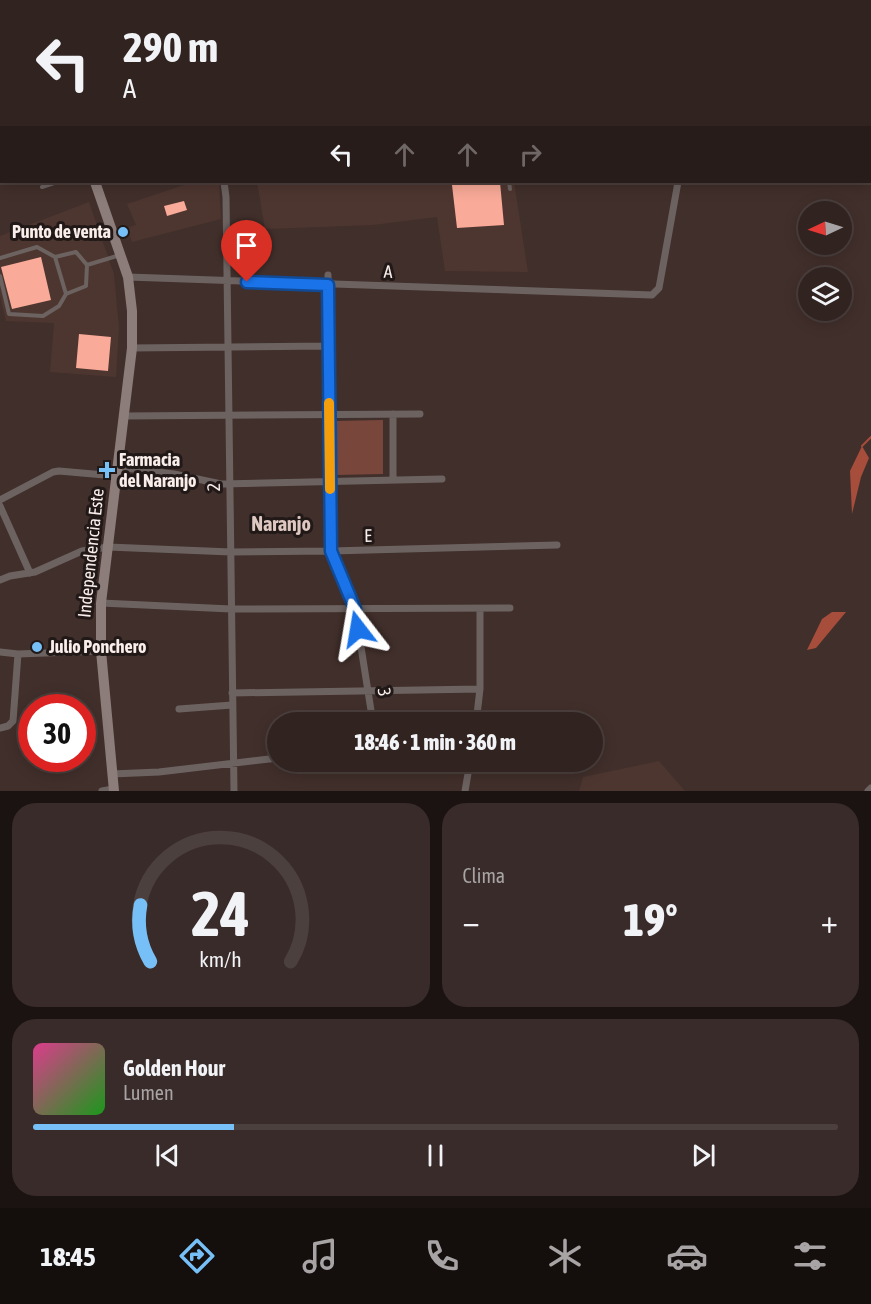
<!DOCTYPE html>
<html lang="es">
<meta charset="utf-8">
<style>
:root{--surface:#312320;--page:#392b29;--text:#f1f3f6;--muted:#a8a4a5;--line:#4c403e;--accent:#77bff7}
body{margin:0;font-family:"Asap Condensed",sans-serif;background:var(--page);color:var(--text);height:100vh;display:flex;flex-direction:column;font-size:22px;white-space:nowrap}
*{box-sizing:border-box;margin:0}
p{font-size:20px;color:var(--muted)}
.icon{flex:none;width:33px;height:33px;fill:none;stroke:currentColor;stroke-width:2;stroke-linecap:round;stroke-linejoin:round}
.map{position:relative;height:791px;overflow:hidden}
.sheet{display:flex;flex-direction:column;gap:12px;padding:12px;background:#1b1312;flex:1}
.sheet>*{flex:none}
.top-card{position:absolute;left:0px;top:0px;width:872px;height:183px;box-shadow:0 3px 15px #0003,0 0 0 2px var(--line);background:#312320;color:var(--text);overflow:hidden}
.needle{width:39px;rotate:266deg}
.tools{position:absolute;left:798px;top:201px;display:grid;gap:12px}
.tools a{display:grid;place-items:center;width:54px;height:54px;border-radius:50%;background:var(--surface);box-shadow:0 3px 15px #0003,0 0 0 2px var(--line);font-size:30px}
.speed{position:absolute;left:18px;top:694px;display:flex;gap:12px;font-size:30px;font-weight:700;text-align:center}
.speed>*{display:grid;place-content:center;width:78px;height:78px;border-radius:50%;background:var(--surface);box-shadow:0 3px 15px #0003,0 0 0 2px var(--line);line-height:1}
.speed .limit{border:9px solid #d22;background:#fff;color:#111}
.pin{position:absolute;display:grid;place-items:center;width:51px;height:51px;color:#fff;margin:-62px -26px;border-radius:50% 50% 50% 0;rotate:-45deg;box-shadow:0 0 6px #0007}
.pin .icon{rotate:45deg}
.me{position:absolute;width:66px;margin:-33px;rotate:346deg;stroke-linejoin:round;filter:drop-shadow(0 0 4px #0008)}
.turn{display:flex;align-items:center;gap:21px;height:126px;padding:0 24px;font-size:27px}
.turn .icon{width:78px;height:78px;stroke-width:2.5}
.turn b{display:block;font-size:42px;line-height:51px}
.lanes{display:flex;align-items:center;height:57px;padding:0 24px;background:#0003;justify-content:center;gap:30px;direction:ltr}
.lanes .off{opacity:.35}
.big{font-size:45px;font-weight:800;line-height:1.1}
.sheet .card{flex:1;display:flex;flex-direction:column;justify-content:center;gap:9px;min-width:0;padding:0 21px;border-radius:24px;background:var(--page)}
.sheet .dial{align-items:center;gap:0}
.dial svg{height:156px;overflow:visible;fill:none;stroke:var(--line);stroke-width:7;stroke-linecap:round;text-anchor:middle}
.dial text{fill:var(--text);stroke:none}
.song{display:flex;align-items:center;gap:18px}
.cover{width:72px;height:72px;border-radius:9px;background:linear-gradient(135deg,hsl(330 70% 55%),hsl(120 70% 35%))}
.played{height:6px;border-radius:3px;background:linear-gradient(90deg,var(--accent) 25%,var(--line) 25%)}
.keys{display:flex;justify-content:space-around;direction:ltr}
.heat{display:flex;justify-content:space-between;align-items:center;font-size:33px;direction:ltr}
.sheet .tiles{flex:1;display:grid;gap:12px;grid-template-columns:1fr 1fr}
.card:last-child{grid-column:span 2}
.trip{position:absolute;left:267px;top:712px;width:336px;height:60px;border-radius:30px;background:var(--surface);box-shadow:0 3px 15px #0003,0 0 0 2px var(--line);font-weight:800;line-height:60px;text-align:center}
.tabs{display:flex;height:96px;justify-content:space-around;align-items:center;background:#140e0d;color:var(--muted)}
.tabs .icon{width:42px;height:42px}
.tabs .selected{color:var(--accent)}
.tabs b{font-size:27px;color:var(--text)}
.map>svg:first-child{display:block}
</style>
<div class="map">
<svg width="871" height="791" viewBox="0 0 871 791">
<rect width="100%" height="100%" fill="#412f2b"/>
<!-- built -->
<path fill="#4e3630" d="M228,0H485V1L228,2Z
M193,182H219L221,219L132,242L127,228L136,225L127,204Z
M257,182H514L528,272L445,271L437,217L373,225L265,229Z
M89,202L114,274L119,328L116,377L50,372L54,323L6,321L0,296V236Z
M659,761L685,791H579L583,777Z"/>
<!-- green -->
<path fill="#79463b" d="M383,420V474L336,475L335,421Z"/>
<!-- water -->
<path fill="#a64d3b" d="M862,446L869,458L861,477L852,514L850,471Z
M832,612H846L816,648L807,650L822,619Z"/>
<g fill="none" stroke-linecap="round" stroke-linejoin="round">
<!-- stream -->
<path stroke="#a64d3b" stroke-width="2" d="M862,446L871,437"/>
</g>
<!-- building -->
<path fill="#f9aa98" d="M477,182H500L504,225L457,228L452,185Z
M184,201L187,210L167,216L164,206Z
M41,257L51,300L12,309L1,267Z
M79,334L111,337L108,371L76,368Z"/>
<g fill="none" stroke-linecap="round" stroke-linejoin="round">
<!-- lane -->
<path stroke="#6c6361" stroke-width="4" d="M288,0L289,2
M377,0V2
M476,0V2
M398,2L410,0
M509,182L510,189
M42,187L57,182
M55,257L66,294
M0,258L37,247L55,257L76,252L87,265L86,286L66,294L59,306L43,316L9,314L0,276
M87,265L120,255"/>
<!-- street -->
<path stroke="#6c6361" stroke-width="7" d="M81,2V0
M253,2L256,0
M705,2V0
M224,182L226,197L234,791
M328,275L331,551L355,609L373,723
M128,277L652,295L659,288L678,182
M132,348L328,346
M393,414V480
M124,416L420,414
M117,467L174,474L221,484L442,479
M0,500L53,472L59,471L116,476
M0,506L30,573
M0,580L10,576L35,572L82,551L108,547L231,552L331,551L557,545
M101,603L231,609L510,608
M0,652L18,654L101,651
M232,693L480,689
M179,709L232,705
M476,723L480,689V609
M0,728L8,726L13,721L18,654
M112,774L159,772L278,758
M102,791L113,789
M465,791L470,762
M868,791L871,788"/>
<!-- secondary -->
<path stroke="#8c7d7a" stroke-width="10" d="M16,0L17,2
M95,182L128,277L132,311V348L101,603V651L114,791"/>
</g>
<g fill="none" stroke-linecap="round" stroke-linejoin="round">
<!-- route casing -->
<g stroke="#114b97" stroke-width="15">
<path id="route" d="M247,282L328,285L331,551L355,609L358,629"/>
</g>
<!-- route -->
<use href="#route" stroke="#1a73e8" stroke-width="10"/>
<!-- slow -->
<path stroke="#f59e0b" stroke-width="10" d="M329,403L330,489"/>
</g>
<!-- markers -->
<g fill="#77bff7" stroke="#211917" stroke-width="2">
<circle cx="123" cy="232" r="6"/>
<path d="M104 461h6v6h6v6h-6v6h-6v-6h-6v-6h6z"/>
<circle cx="37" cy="647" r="6"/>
</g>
<g text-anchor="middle" stroke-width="6" stroke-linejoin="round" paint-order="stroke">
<!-- poi labels -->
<g font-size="18" font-weight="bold" fill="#faeeeb" stroke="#211917" text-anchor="start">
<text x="111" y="238" text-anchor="end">Punto de venta</text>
<text x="119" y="466">Farmacia<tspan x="119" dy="21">del Naranjo</tspan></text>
<text x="49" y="653">Julio Ponchero</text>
</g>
<!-- street labels -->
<g font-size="18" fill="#faeeeb" stroke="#211917">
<text transform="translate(388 272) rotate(2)" y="6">A</text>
<text transform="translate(214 487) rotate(-91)" y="6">2</text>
<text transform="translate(368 536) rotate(-1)" y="6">E</text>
<text transform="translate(91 553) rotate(-84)" y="6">Independencia Este</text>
<text transform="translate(384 692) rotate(82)" y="6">3</text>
</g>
<!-- neighbourhood labels -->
<g font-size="20" font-weight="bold" fill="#dfc8c2" stroke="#211917">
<text x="281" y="531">Naranjo</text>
</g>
</g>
</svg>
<div class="tools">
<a><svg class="needle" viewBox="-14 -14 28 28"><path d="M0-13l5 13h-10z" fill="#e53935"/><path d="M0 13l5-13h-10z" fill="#a8a4a5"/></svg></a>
<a><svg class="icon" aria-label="layers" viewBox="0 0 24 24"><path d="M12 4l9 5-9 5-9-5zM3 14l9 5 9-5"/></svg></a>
</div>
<div class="speed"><div class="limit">30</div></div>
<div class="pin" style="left:247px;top:282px;background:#d93025"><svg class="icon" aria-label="arrive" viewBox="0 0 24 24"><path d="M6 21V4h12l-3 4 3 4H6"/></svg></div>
<svg class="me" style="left:358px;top:629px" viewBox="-20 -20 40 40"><path d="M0-17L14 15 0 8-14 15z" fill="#1a73e8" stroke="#fff" stroke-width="4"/></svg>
<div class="trip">18:46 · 1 min · 360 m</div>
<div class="top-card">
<div class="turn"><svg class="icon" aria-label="left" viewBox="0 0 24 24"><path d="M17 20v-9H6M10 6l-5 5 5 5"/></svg><div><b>290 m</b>A</div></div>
<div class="lanes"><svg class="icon" aria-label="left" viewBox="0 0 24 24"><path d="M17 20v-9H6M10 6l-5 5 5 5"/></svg><svg class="icon off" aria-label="ahead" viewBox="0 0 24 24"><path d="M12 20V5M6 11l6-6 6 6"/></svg><svg class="icon off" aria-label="ahead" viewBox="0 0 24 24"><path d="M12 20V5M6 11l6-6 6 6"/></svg><svg class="icon off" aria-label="right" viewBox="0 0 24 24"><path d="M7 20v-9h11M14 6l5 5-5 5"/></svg></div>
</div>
</div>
<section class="sheet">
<div class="tiles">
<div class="card dial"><svg viewBox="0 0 100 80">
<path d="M14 69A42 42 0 1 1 86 69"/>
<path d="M14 69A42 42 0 0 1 9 40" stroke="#77bff7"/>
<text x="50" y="56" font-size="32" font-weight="700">24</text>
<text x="50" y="72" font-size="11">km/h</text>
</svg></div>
<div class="card"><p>Clima</p>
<div class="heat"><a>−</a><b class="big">19°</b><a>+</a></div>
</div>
<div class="card">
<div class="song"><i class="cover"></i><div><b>Golden Hour</b><p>Lumen</p></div></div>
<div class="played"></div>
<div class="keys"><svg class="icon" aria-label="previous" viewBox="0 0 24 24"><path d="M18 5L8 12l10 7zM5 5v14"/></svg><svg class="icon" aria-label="pause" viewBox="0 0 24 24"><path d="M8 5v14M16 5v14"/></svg><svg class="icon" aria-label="next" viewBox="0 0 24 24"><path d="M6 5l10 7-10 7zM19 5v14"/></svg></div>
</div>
</div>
</section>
<nav class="tabs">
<b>18:45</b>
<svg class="icon selected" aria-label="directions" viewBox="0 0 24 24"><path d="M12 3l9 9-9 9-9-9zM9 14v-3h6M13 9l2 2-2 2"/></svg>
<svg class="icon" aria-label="music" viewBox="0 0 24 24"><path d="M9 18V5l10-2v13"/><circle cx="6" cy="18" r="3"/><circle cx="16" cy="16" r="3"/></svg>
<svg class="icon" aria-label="phone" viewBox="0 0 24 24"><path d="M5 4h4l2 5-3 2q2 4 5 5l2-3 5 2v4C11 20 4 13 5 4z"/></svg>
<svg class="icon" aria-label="climate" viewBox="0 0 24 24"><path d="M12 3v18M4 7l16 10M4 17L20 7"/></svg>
<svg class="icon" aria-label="car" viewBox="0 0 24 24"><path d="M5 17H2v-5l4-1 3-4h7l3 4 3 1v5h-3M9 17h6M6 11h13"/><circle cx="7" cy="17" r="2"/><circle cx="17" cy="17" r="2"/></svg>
<svg class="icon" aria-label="filters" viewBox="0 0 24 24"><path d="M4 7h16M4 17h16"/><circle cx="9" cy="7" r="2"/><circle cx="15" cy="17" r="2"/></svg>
</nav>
